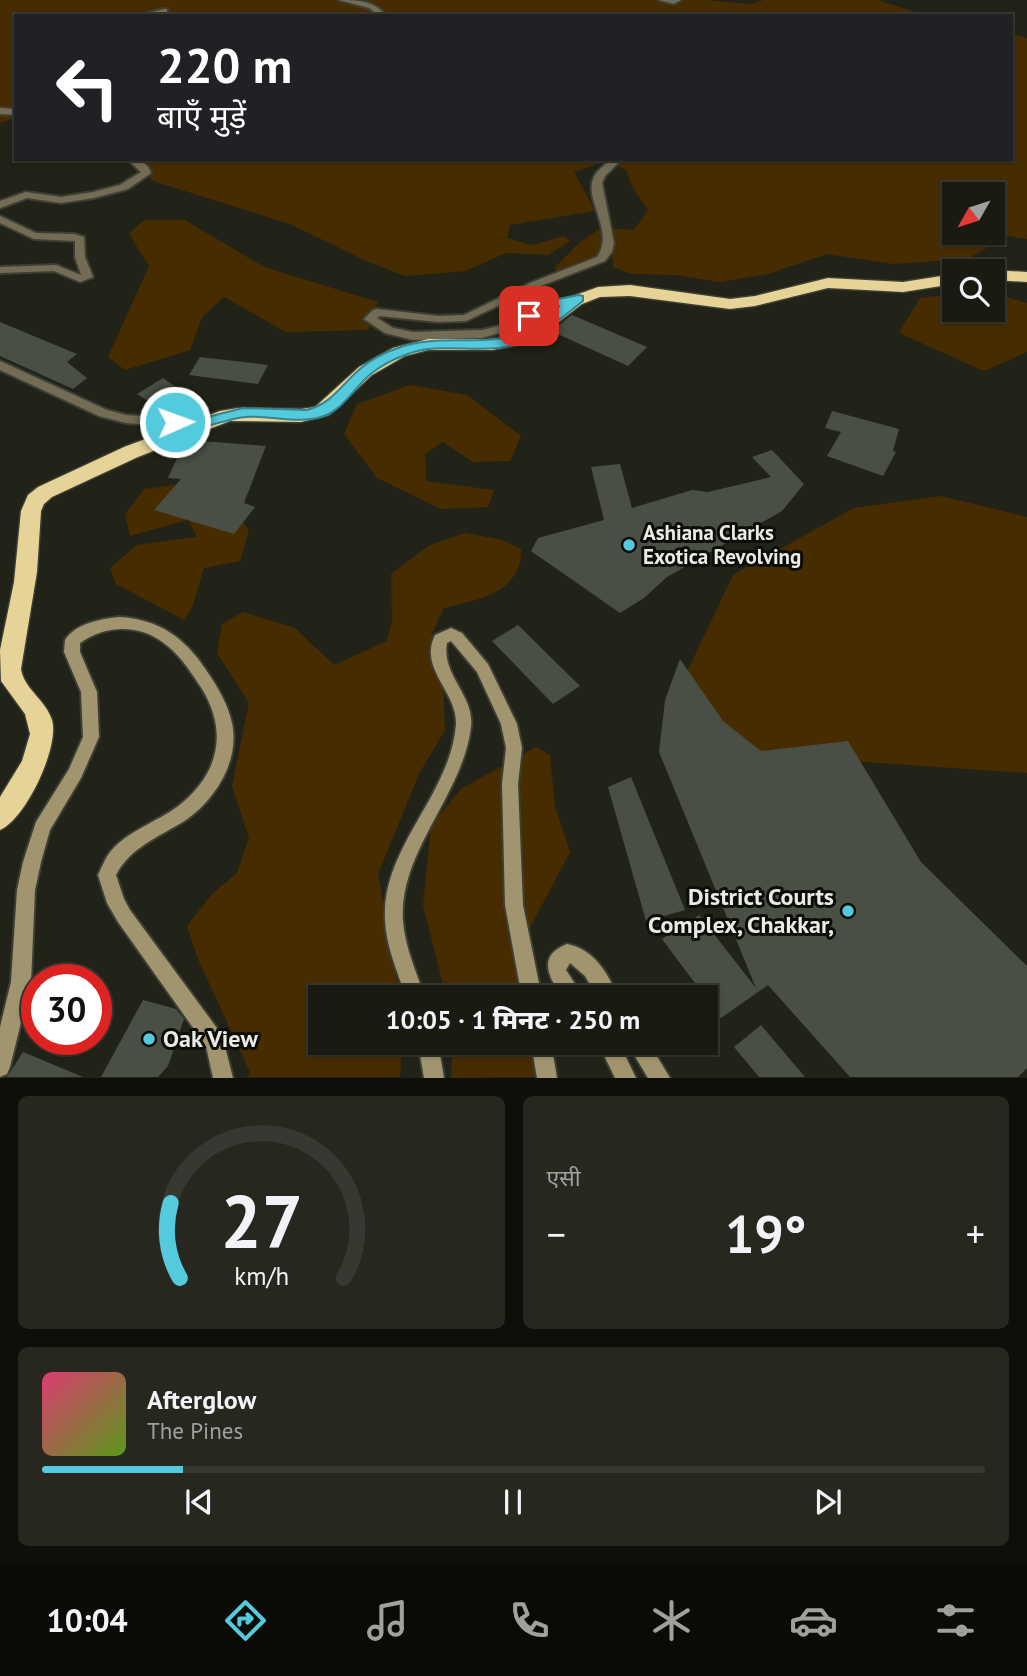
<!DOCTYPE html>
<html lang="hi">
<meta charset="utf-8">
<style>
:root{--surface:#1a1a12;--page:#272720;--text:#f1f3f6;--muted:#9fa19f;--line:#383832;--accent:#54cadd}
body{margin:0;font-family:"PT Sans","Noto Sans Devanagari",sans-serif;background:var(--page);color:var(--text);height:100vh;display:flex;flex-direction:column;font-size:26px;white-space:nowrap}
*{box-sizing:border-box;margin:0}
p{font-size:23px;color:var(--muted)}
.icon{flex:none;width:38px;height:38px;fill:none;stroke:currentColor;stroke-width:2;stroke-linecap:round;stroke-linejoin:round}
.map{position:relative;height:1078px;overflow:hidden}
.drawer{display:flex;flex-direction:column;gap:18px;padding:18px;background:#0e0e0a;flex:1}
.drawer>*{flex:none}
.guide{position:absolute;left:14px;top:14px;width:999px;height:147px;border-radius:0px;box-shadow:0 2px 5px #0004,0 0 0 2px var(--line);background:#202124;color:#fff;overflow:hidden}
.needle{width:46px;rotate:231deg}
.fabs{position:absolute;left:942px;top:182px;display:grid;gap:14px}
.fabs a{display:grid;place-items:center;width:63px;height:63px;border-radius:0px;background:var(--surface);box-shadow:0 2px 5px #0004,0 0 0 2px var(--line);font-size:35px}
.speed{position:absolute;left:21px;top:964px;display:flex;gap:14px;font-size:35px;font-weight:700;text-align:center}
.speed>*{display:grid;place-content:center;width:91px;height:91px;border-radius:50%;background:var(--surface);box-shadow:0 2px 5px #0004,0 0 0 2px var(--line);line-height:1}
.speed .limit{border:10px solid #d22;background:#fff;color:#111}
.pin{position:absolute;display:grid;place-items:center;width:60px;height:60px;color:#fff;margin:-30px;border-radius:14px;box-shadow:0 4px 10px #0006}
.me{position:absolute;width:77px;margin:-38px;rotate:88deg;stroke-linejoin:round;filter:drop-shadow(0 0 5px #0008)}
.turn{display:flex;align-items:center;gap:24px;height:147px;padding:0 28px;font-size:32px}
.turn .icon{width:91px;height:91px;stroke-width:2.5}
.turn b{display:block;font-size:49px;line-height:60px}
.big{font-size:52px;font-weight:800;line-height:1.1}
.drawer .widget{flex:1;display:flex;flex-direction:column;justify-content:center;gap:10px;min-width:0;padding:0 24px;border-radius:10px;background:var(--page)}
.drawer .dial{align-items:center;gap:0}
.dial svg{height:182px;overflow:visible;fill:none;stroke:var(--line);stroke-width:7;stroke-linecap:round;text-anchor:middle}
.dial text{fill:var(--text);stroke:none}
.song{display:flex;align-items:center;gap:21px}
.cover{width:84px;height:84px;border-radius:10px;background:linear-gradient(135deg,hsl(340 70% 55%),hsl(90 70% 35%))}
.played{height:7px;border-radius:4px;background:linear-gradient(90deg,var(--accent) 15%,var(--line) 15%)}
.keys{display:flex;justify-content:space-around;direction:ltr}
.heat{display:flex;justify-content:space-between;align-items:center;font-size:38px;direction:ltr}
.drawer .tiles{flex:1;display:grid;gap:18px;grid-template-columns:1fr 1fr}
.widget:last-child{grid-column:span 2}
.trip{position:absolute;left:308px;top:985px;width:410px;height:70px;border-radius:0px;background:var(--surface);box-shadow:0 2px 5px #0004,0 0 0 2px var(--line);font-weight:800;line-height:70px;text-align:center}
.tabs{display:flex;height:112px;justify-content:space-around;align-items:center;background:#0a0a07;color:var(--muted)}
.tabs .icon{width:49px;height:49px}
.tabs .on{color:var(--accent)}
.tabs b{font-size:32px;color:var(--text)}
.map>svg:first-child{display:block}
</style>
<div class="map">
<svg width="1027" height="1078" viewBox="0 0 1027 1078">
<rect width="100%" height="100%" fill="#222318"/>
<!-- green -->
<path fill="#472c00" fill-rule="evenodd" d="M0,0H706L750,4L764,0H877L928,16H16V117L0,123Z
M1012,34L1027,38V239L1009,236L967,259L893,264L827,254L768,274L719,282L675,275L631,274L613,267L612,248L590,264L558,273L555,267L580,242L601,228L634,230L648,210L633,188L626,170L606,161L574,172L595,211L510,225L507,238L532,245L564,236L570,241L548,255L506,253L465,271L405,276L364,260L290,224L153,181L137,159H1012ZM954,194H992V233H954Z
M144,220H185L264,267L378,302L368,330L286,332L224,297L202,317L190,350L125,370L108,357L149,266L129,234Z
M992,293L1027,303V352L984,371L899,333L920,298L954,294V310H992Z
M410,385L467,395L521,436L510,461L473,462L443,442L425,454L426,481L494,490L488,507L441,509L377,478L344,434L357,404Z
M174,485L220,491L249,530L240,561L204,568L193,605L184,620L116,584L110,568L137,545L197,537L188,520L130,536L125,514L144,489Z
M941,496L1027,517V773L747,754L686,674L733,575L854,508Z
M465,533L503,540L521,549C522,593 478,600 444,608L432,633L443,680L445,730L419,774L378,874L400,997L320,998V1043H402L400,1077H247L250,1072L198,959L187,926L212,894L237,873L249,838L232,786L249,703L217,653L222,624L243,612L295,628L334,665L387,641L392,620L391,574L430,545Z
M536,747L550,755L555,807L570,852L525,937L543,997H446L423,905L431,825L461,789Z
M453,1043H556L544,1077L451,1078Z"/>
<!-- building -->
<path fill="#494f44" d="M572,315L647,347L628,366L551,331Z
M0,322L77,354L67,362L87,378L73,389L0,356Z
M200,357L268,365L258,384L189,375Z
M163,378L182,391L156,406L137,394Z
M832,411L899,429L893,451L896,452L883,476L827,456L841,432L825,428Z
M189,440L266,446L244,503L255,507L234,534L154,510L181,479L168,478L184,442Z
M772,450L804,484L782,511L667,577L644,598L620,613L531,551L538,538L604,520L591,467L620,464L632,508L692,490L708,492L771,477L752,457Z
M518,625L580,686L553,704L492,641Z
M680,659L723,721L761,751L848,741L921,862L1027,966V1068L1018,1077H850L768,985L721,1018L662,939L699,915L756,988L659,752L665,700Z
M631,777L685,910L646,921L608,787Z
M143,1000L176,1009L184,1019L168,1066L158,1077H101Z
M761,1025L805,1077H759L734,1047Z
M23,1052L83,1077H7Z"/>
<g fill="none" stroke-linecap="round" stroke-linejoin="round">
<!-- street casing -->
<g stroke="#3e3f34" stroke-width="4">
<path id="street" d="M339,0C355,0 371,0 383,12L379,16H370L374,12L369,8Z
M659,0H681L674,4Z
M164,9H167V13L137,16Z
M0,108L16,109V115L0,114Z
M127,159C138,159 148,162 151,173L128,189L94,198L61,203L27,198L0,208V201L26,192L61,197L93,192L120,185L141,172Z
M611,159H622L605,176L602,183L614,243L612,252L605,261L538,287L466,321L438,322L380,316L377,318L393,328L413,332L482,330L511,323L538,303L579,296L585,299L583,301L545,308L519,327L482,338L413,340L385,333L364,319L373,310L377,309L438,316L464,315L530,283L597,257C616,230 581,198 595,175C599,169 606,164 611,159Z
M0,216L36,233L74,234L84,237L85,257L93,277L80,282L54,271L0,273V267L56,265L81,275L75,257V241L34,239L0,223Z
M0,361L107,410L126,415L200,420L206,424L200,428L126,423L99,416L0,370Z"/>
</g>
<!-- secondary casing -->
<g stroke="#3e3f34" stroke-width="4">
<path id="secondary" d="M119,617C159,619 185,638 206,670C217,686 228,704 232,723C240,760 216,799 186,820C161,836 130,847 116,875L124,899L130,910L222,1035L233,1078H213L206,1046L118,922L107,903L98,875C102,867 105,858 111,851C128,831 156,822 177,807C218,776 229,733 202,689C188,667 172,643 146,633C123,625 100,629 80,643V652L97,692L99,737L81,778L50,830L41,862L35,890L31,982L10,1067L7,1074L0,1077V1027L11,982L17,890L23,862L36,822L69,769L83,737L81,692L64,652L65,640C76,623 101,619 119,617Z
M451,628L462,633L488,664L517,724L522,748L518,784L523,905L542,998H522L505,905L502,784L506,748L501,724L477,672L451,641L447,643C441,675 475,696 471,727C463,795 398,852 403,921C405,948 417,973 425,998H406C398,972 386,947 385,920C381,848 450,796 456,725C458,692 418,669 435,635Z
M567,944C594,949 609,974 618,998H598L585,976L570,963L566,970L584,998H563C549,978 536,956 567,944Z
M418,1043H438L444,1078H424Z
M531,1043H551L557,1078H537Z
M598,1043H619L636,1078H615Z
M627,1043H649L670,1078H648Z"/>
</g>
<!-- highway casing -->
<g stroke="#3e3f34" stroke-width="3">
<path id="highway" d="M992,270L1027,272V282L992,280V271H987Z
M954,274V284L903,292L828,288L755,306L730,309L630,296L600,297L582,304L544,333L522,344L492,350H428L405,356L372,375L329,415L301,422L230,421L138,457L52,497L44,504L41,511L37,572L21,669C24,689 46,700 52,720C60,747 25,820 0,830V797L22,761L30,734L25,714L1,681L0,650L14,582L21,511L28,495L38,487L124,447L220,411L238,408L301,409L315,407L359,367L393,348L428,339H492L510,336L531,325L570,297L598,287L630,285L730,299L755,296L828,278L903,282Z"/>
</g>
<!-- street -->
<use href="#street" fill="#736c54" fill-rule="evenodd"/>
<!-- secondary -->
<use href="#secondary" fill="#a1956f" fill-rule="evenodd"/>
<!-- highway -->
<use href="#highway" fill="#e6d397" fill-rule="evenodd"/>
</g>
<!-- route -->
<path fill="#54cadd" stroke="#378390" stroke-width="2" d="M579,295L583,296V301C561,318 538,339 511,346C476,354 439,341 405,355C394,359 381,366 372,373C355,386 345,408 324,416C299,425 271,415 245,417C224,418 184,440 168,422L175,417L200,419L243,408L306,410C331,405 342,384 360,369C370,360 386,352 398,348C433,335 469,344 505,338C526,335 544,318 560,306C547,308 535,320 525,319V313L538,303Z"/>
<!-- markers -->
<g fill="#54cadd" stroke="#0c0c08" stroke-width="2.5">
<circle cx="629" cy="545" r="7"/>
<circle cx="848" cy="911" r="7"/>
<circle cx="149" cy="1039" r="7"/>
</g>
<g text-anchor="middle" stroke-width="6" stroke-linejoin="round" paint-order="stroke">
<!-- poi labels -->
<g font-size="21" font-weight="bold" fill="#eaebe3" stroke="#0c0c08" text-anchor="start">
<text x="643" y="540">Ashiana Clarks<tspan x="643" dy="24">Exotica Revolving</tspan></text>
</g>
<!-- near-poi labels -->
<g font-size="24" font-weight="bold" fill="#eaebe3" stroke="#0c0c08" text-anchor="end">
<text x="834" y="905">District Courts<tspan x="834" dy="28">Complex, Chakkar,</tspan></text>
<text x="163" y="1047" text-anchor="start">Oak View</text>
</g>
</g>
</svg>
<div class="fabs">
<a><svg class="needle" viewBox="-14 -14 28 28"><path d="M0-13l5 13h-10z" fill="#e53935"/><path d="M0 13l5-13h-10z" fill="#9fa19f"/></svg></a>
<a><svg class="icon" aria-label="search" viewBox="0 0 24 24"><circle cx="10" cy="10" r="6"/><path d="M15 15l6 6"/></svg></a>
</div>
<div class="speed"><div class="limit">30</div></div>
<div class="pin" style="left:529px;top:316px;background:#d93025"><svg class="icon" aria-label="arrive" viewBox="0 0 24 24"><path d="M6 21V4h12l-3 4 3 4H6"/></svg></div>
<svg class="me" style="left:175px;top:422px" viewBox="-20 -20 40 40"><circle r="17" fill="#54cadd" stroke="#fff" stroke-width="3"/><path d="M0-11L8 9 0 5-8 9z" fill="#fff"/></svg>
<div class="trip">10:05 · 1 मिनट · 250 m</div>
<div class="guide">
<div class="turn"><svg class="icon" aria-label="left" viewBox="0 0 24 24"><path d="M17 20v-9H6M10 6l-5 5 5 5"/></svg><div><b>220 m</b>बाएँ मुड़ें</div></div>
</div>
</div>
<section class="drawer">
<div class="tiles">
<div class="widget dial"><svg viewBox="0 0 100 80">
<path d="M14 69A42 42 0 1 1 86 69"/>
<path d="M14 69A42 42 0 0 1 10 36" stroke="#54cadd"/>
<text x="50" y="56" font-size="32" font-weight="700">27</text>
<text x="50" y="72" font-size="11">km/h</text>
</svg></div>
<div class="widget"><p>एसी</p>
<div class="heat"><a>−</a><b class="big">19°</b><a>+</a></div>
</div>
<div class="widget">
<div class="song"><i class="cover"></i><div><b>Afterglow</b><p>The Pines</p></div></div>
<div class="played"></div>
<div class="keys"><svg class="icon" aria-label="previous" viewBox="0 0 24 24"><path d="M18 5L8 12l10 7zM5 5v14"/></svg><svg class="icon" aria-label="pause" viewBox="0 0 24 24"><path d="M8 5v14M16 5v14"/></svg><svg class="icon" aria-label="next" viewBox="0 0 24 24"><path d="M6 5l10 7-10 7zM19 5v14"/></svg></div>
</div>
</div>
</section>
<nav class="tabs">
<b>10:04</b>
<svg class="icon on" aria-label="directions" viewBox="0 0 24 24"><path d="M12 3l9 9-9 9-9-9zM9 14v-3h6M13 9l2 2-2 2"/></svg>
<svg class="icon" aria-label="music" viewBox="0 0 24 24"><path d="M9 18V5l10-2v13"/><circle cx="6" cy="18" r="3"/><circle cx="16" cy="16" r="3"/></svg>
<svg class="icon" aria-label="phone" viewBox="0 0 24 24"><path d="M5 4h4l2 5-3 2q2 4 5 5l2-3 5 2v4C11 20 4 13 5 4z"/></svg>
<svg class="icon" aria-label="climate" viewBox="0 0 24 24"><path d="M12 3v18M4 7l16 10M4 17L20 7"/></svg>
<svg class="icon" aria-label="car" viewBox="0 0 24 24"><path d="M5 17H2v-5l4-1 3-4h7l3 4 3 1v5h-3M9 17h6M6 11h13"/><circle cx="7" cy="17" r="2"/><circle cx="17" cy="17" r="2"/></svg>
<svg class="icon" aria-label="filters" viewBox="0 0 24 24"><path d="M4 7h16M4 17h16"/><circle cx="9" cy="7" r="2"/><circle cx="15" cy="17" r="2"/></svg>
</nav>
